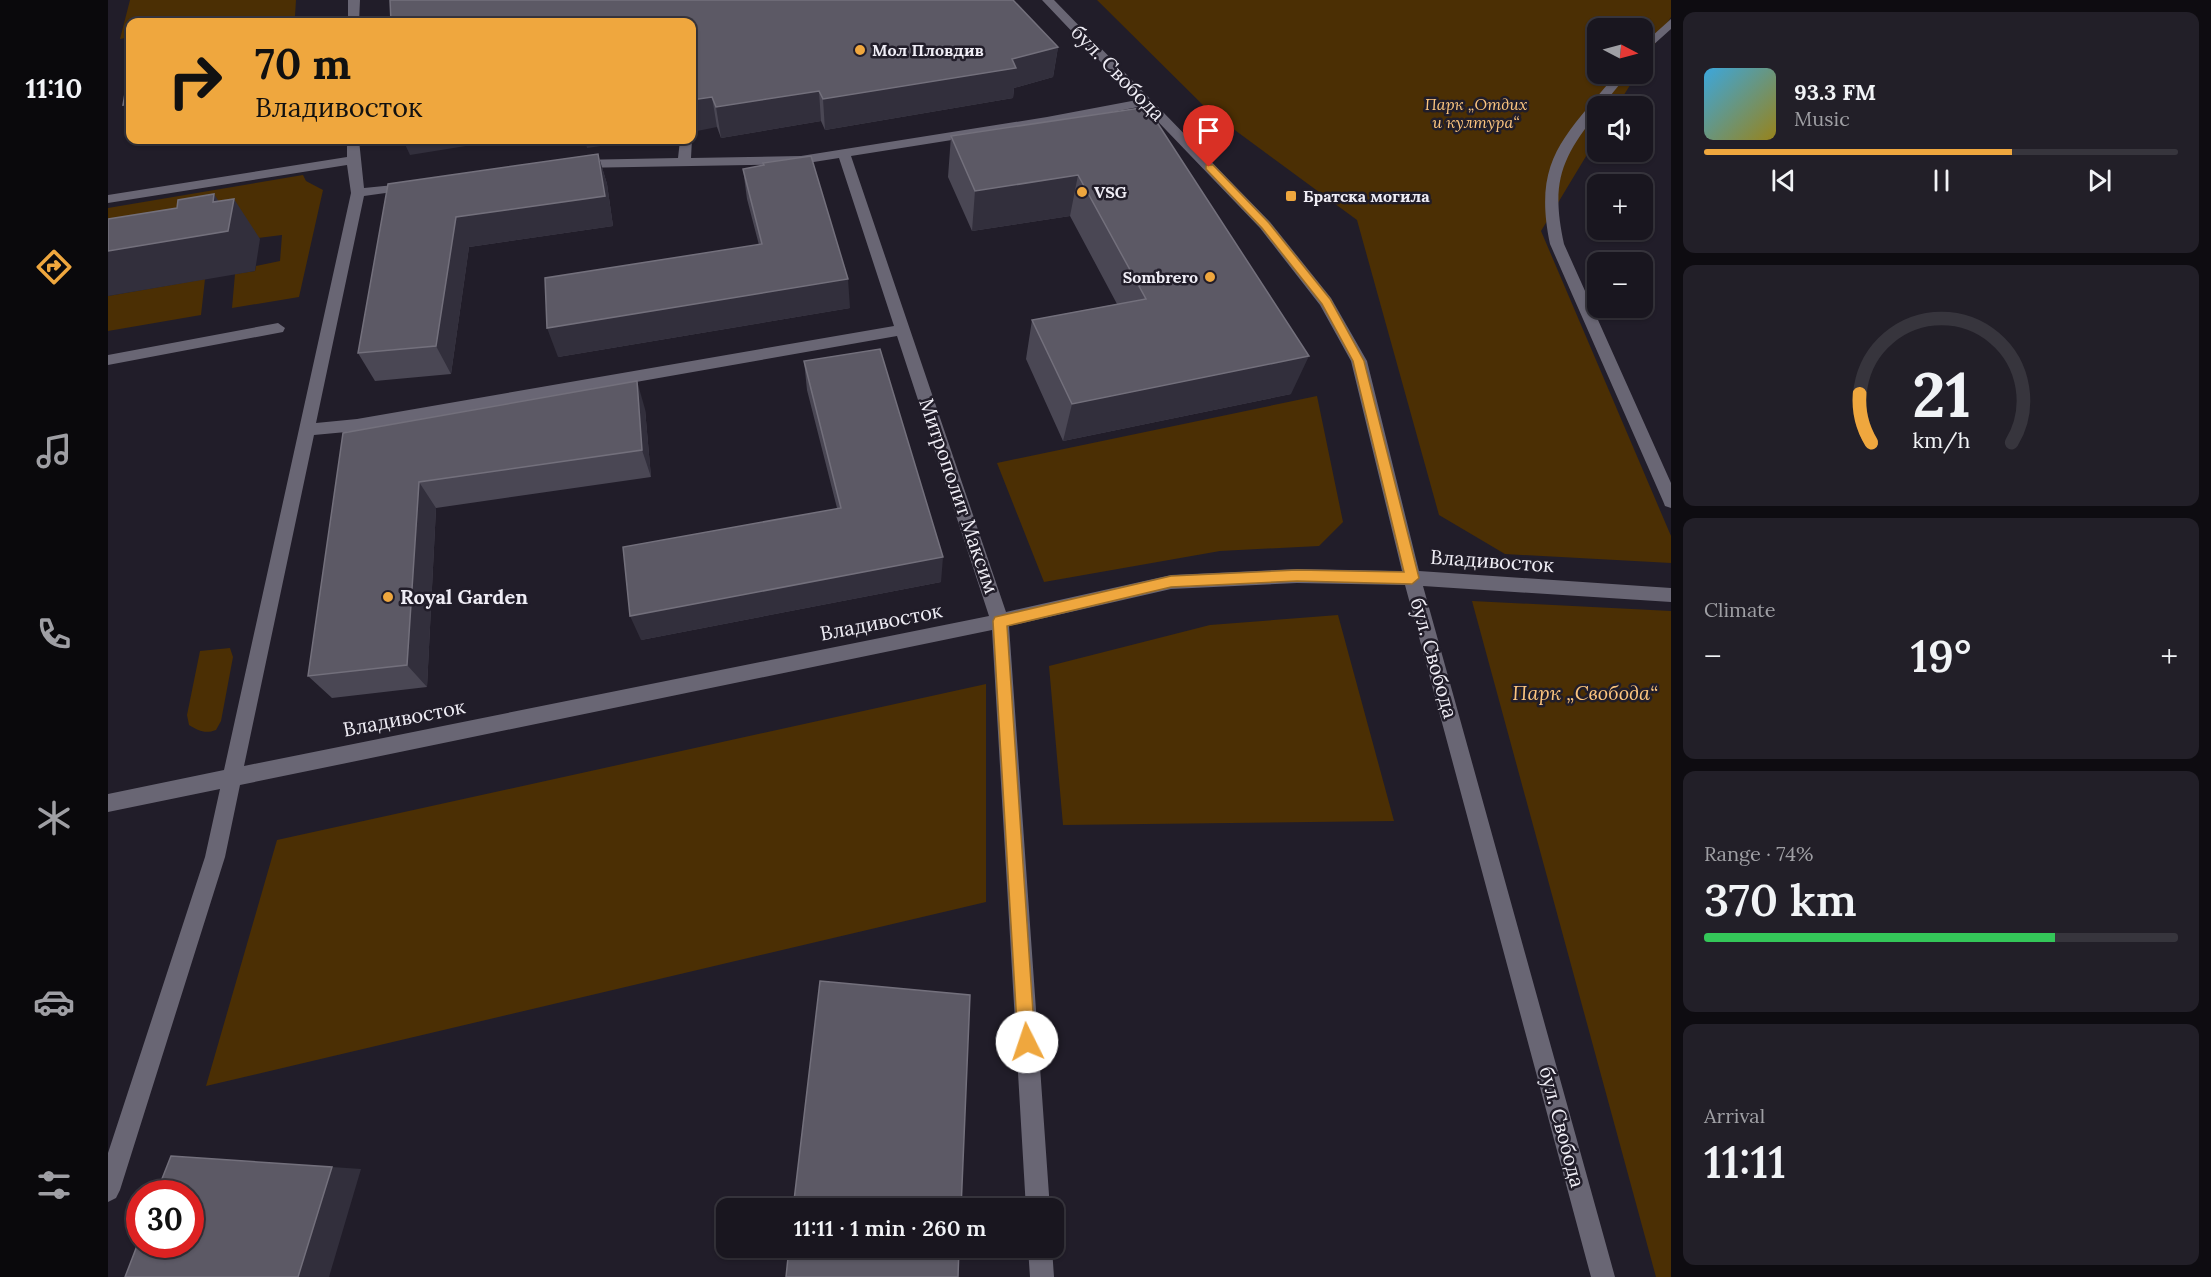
<!DOCTYPE html>
<meta charset="utf-8">
<style>
:root{--surface:#19161f;--page:#221f28;--text:#f1f3f6;--muted:#9f9fa4;--line:#37353d;--accent:#efa73e}
body{margin:0;font-family:Lora,serif;background:var(--page);color:var(--text);height:100vh;display:flex;flex-direction:column;font-size:22px;white-space:nowrap}
*{box-sizing:border-box;margin:0}
p{font-size:20px;color:var(--muted)}
.icon{flex:none;width:33px;height:33px;fill:none;stroke:currentColor;stroke-width:2;stroke-linecap:round;stroke-linejoin:round}
.map{position:relative;flex:1;overflow:hidden}
.details{display:flex;flex-direction:column;gap:12px;padding:12px;background:#0e0c11;width:540px}
.details>*{flex:none}
.top-card{position:absolute;left:18px;top:18px;width:570px;height:126px;border-radius:12px;box-shadow:0 2px 4px #0004,0 0 0 2px var(--line);background:#efa73e;color:#111;overflow:hidden}
.needle{width:39px;rotate:96deg}
.tools{position:absolute;left:1479px;top:18px;display:grid;gap:12px}
.tools a{display:grid;place-items:center;width:66px;height:66px;border-radius:12px;background:var(--surface);box-shadow:0 2px 4px #0004,0 0 0 2px var(--line);font-size:30px}
.speed{position:absolute;left:18px;top:1180px;display:flex;gap:12px;font-size:30px;font-weight:700;text-align:center}
.speed>*{display:grid;place-content:center;width:78px;height:78px;border-radius:50%;background:var(--surface);box-shadow:0 2px 4px #0004,0 0 0 2px var(--line);line-height:1}
.speed .limit{border:9px solid #d22;background:#fff;color:#111}
.pin{position:absolute;display:grid;place-items:center;width:51px;height:51px;color:#fff;margin:-62px -26px;border-radius:50% 50% 50% 0;rotate:-45deg;box-shadow:0 0 6px #0007}
.pin .icon{rotate:45deg}
.me{position:absolute;width:66px;margin:-33px;rotate:356deg;stroke-linejoin:round;filter:drop-shadow(0 0 4px #0008)}
.turn{display:flex;align-items:center;gap:21px;height:126px;padding:0 30px;font-size:27px}
.turn .icon{width:78px;height:78px;stroke-width:2.5}
.turn b{display:block;font-size:42px;line-height:51px}
.big{font-size:45px;font-weight:600;line-height:1.1}
.details .card{flex:1;display:flex;flex-direction:column;justify-content:center;gap:9px;min-width:0;padding:0 21px;border-radius:12px;background:var(--page)}
.details .dial{align-items:center;gap:0}
.dial svg{height:156px;overflow:visible;fill:none;stroke:var(--line);stroke-width:7;stroke-linecap:round;text-anchor:middle}
.dial text{fill:var(--text);stroke:none}
.song{display:flex;align-items:center;gap:18px}
.cover{width:72px;height:72px;border-radius:9px;background:linear-gradient(135deg,hsl(200 70% 55%),hsl(50 70% 35%))}
.played{height:6px;border-radius:3px;background:linear-gradient(90deg,var(--accent) 65%,var(--line) 65%)}
.keys{display:flex;justify-content:space-around;direction:ltr}
.heat{display:flex;justify-content:space-between;align-items:center;font-size:33px;direction:ltr}
.charge{height:9px;border-radius:4px;background:linear-gradient(90deg,#34c759 74%,var(--line) 0)}
.trip{position:absolute;left:608px;top:1198px;width:348px;height:60px;border-radius:12px;background:var(--surface);box-shadow:0 2px 4px #0004,0 0 0 2px var(--line);font-weight:600;line-height:60px;text-align:center}
main{display:flex;flex:1;min-height:0}
.tabs{display:flex;flex-direction:column;width:108px;justify-content:space-around;align-items:center;background:#0a090c;color:var(--muted)}
.tabs .icon{width:42px;height:42px}
.tabs .on{color:var(--accent)}
.tabs b{font-size:27px;color:var(--text)}
.map>svg:first-child{display:block}
</style>
<main>
<nav class="tabs">
<b>11:10</b>
<svg class="icon on" aria-label="directions" viewBox="0 0 24 24"><path d="M12 3l9 9-9 9-9-9zM9 14v-3h6M13 9l2 2-2 2"/></svg>
<svg class="icon" aria-label="music" viewBox="0 0 24 24"><path d="M9 18V5l10-2v13"/><circle cx="6" cy="18" r="3"/><circle cx="16" cy="16" r="3"/></svg>
<svg class="icon" aria-label="phone" viewBox="0 0 24 24"><path d="M5 4h4l2 5-3 2q2 4 5 5l2-3 5 2v4C11 20 4 13 5 4z"/></svg>
<svg class="icon" aria-label="climate" viewBox="0 0 24 24"><path d="M12 3v18M4 7l16 10M4 17L20 7"/></svg>
<svg class="icon" aria-label="car" viewBox="0 0 24 24"><path d="M5 17H2v-5l4-1 3-4h7l3 4 3 1v5h-3M9 17h6M6 11h13"/><circle cx="7" cy="17" r="2"/><circle cx="17" cy="17" r="2"/></svg>
<svg class="icon" aria-label="filters" viewBox="0 0 24 24"><path d="M4 7h16M4 17h16"/><circle cx="9" cy="7" r="2"/><circle cx="15" cy="17" r="2"/></svg>
</nav>
<div class="map">
<svg width="1563" height="1277" viewBox="0 0 1563 1277">
<rect width="100%" height="100%" fill="#211d29"/>
<!-- green -->
<path fill="#4b2f04" d="M22,0H188L187,16L134,22H22V37L12,39Z
M989,0H1563V17L1535,64L1534,28H1490V74H1529L1509,106H1490L1489,138L1433,231L1563,536V563L1397,554L1331,515L1249,220L1101,111Z
M195,175L198,181L215,190L191,297L124,308L127,274L147,271L148,266L172,261L174,235L0,256V208Z
M97,279L93,315L0,331V296Z
M1209,396L1235,522L1211,546L1112,551L936,582L889,463Z
M1364,601L1563,611V1277H1548Z
M1230,615L1286,821L955,825L941,666L1102,625Z
M122,648L125,657L113,721L108,730C97,734 91,731 81,725L79,715L92,651Z
M878,684V902L98,1086L169,840Z"/>
<g fill="none" stroke-linecap="round" stroke-linejoin="round">
<!-- minor -->
<path fill="#696674" fill-rule="evenodd" d="M240,0H252L251,22H240Z
M934,0H946L1162,222L1223,298L1259,361L1311,571L1563,588V602L1315,586L1507,1277H1483L1297,585L1189,583L1063,589L901,626L942,1209H918L884,630L132,785L117,857L12,1190L8,1198L0,1202V1153L97,857L112,789L0,812V794L116,770L243,193L239,165L0,203V195L239,157V140H251L256,188L306,183V189L256,196L208,423L249,419L786,326L731,158L693,164L468,168L462,164L468,160L570,158L572,140L584,139L583,158L693,156L939,117L1029,100ZM1035,106L1152,228L1212,305L1243,361L1294,571L1189,569L1063,575L898,612L743,156L939,125ZM789,336L881,616L136,766L206,435L249,431Z
M1563,19V29L1534,55V45Z
M1508,74H1520L1494,106H1490V112C1452,159 1443,184 1456,244L1563,483V508L1557,506L1555,501L1442,244C1424,158 1458,136 1508,74Z
M170,323L177,328L175,332L0,365V355Z
M920,1248H944L946,1277H922Z"/>
</g>
<!-- wall -->
<path fill="#4a4754" d="M282,0L950,47L945,77L906,88L905,98L717,130L713,121L613,138L609,127Z
M1039,107L1183,394L955,441L918,359L924,320L1009,304L962,216L864,231L840,177L843,136Z
M490,154L499,184L505,226L361,247L343,374L267,381L250,353L280,184Z
M655,163L742,308L450,357L651,245L639,199L635,169L655,165Z
M696,361L833,582L533,640L729,508L699,390Z
M537,409L543,477L328,508L319,687L224,698L200,676L235,433Z"/>
<!-- shaded-wall -->
<path fill="#322f3c" d="M950,47L945,77L906,88L905,98L717,130L715,99Z
M711,91L713,121L613,138L608,107Z
M604,97L609,127L584,132V100Z
M22,104V116L15,105Z
M39,140H84L43,146Z
M295,140H395L302,155Z
M477,140H534L479,148Z
M490,154L499,184L505,226L361,247L343,374L328,346L348,217Z
M970,175L962,216L864,231L867,191Z
M106,194L122,218L126,199L152,239L147,271L0,296V242Z
M740,279L742,308L450,357L439,328Z
M1201,356L1183,394L955,441L964,404Z
M529,381L537,409L543,477L534,450Z
M311,482L328,508L319,687L299,665Z
M835,557L833,582L533,640L522,616Z
M224,1167L253,1169L221,1277H190Z"/>
<!-- building -->
<path fill="#5c5965" stroke="#73707c" stroke-width="1.5" d="M282,0H905L950,47L904,59L908,68L715,99L711,91L608,107L604,97L584,100V22H283Z
M22,65V104L15,105Z
M1039,107L1201,356L964,404L924,320L1038,299L970,175L867,191L843,136Z
M490,154L497,196L348,217L328,346L250,353L280,184Z
M703,156L740,279L439,328L437,278L654,244L635,169L656,165L655,163Z
M106,194L105,202L126,199L120,231L0,251V219L69,208L70,200Z
M772,349L835,557L522,616L515,547L733,508L696,361Z
M529,381L534,450L311,482L299,665L200,676L235,433Z
M712,981L862,995L853,1209H685Z
M63,1156L224,1167L190,1277H17L32,1238V1245H82V1194H48Z
M681,1248H851L850,1277H678Z"/>
<!-- route -->
<path fill="#efa73e" stroke="#9b6d28" stroke-width="1.5" d="M1098,165H1105L1161,223L1222,299L1256,361L1311,578L1304,584L1189,581L1063,587L899,626L927,1042L925,1048L919,1050L913,1048L910,1042L885,621L887,617L1063,576L1189,570L1296,572L1245,361L1214,304L1154,228L1098,169Z"/>
<!-- markers -->
<g fill="#efa73e" stroke="#211d29" stroke-width="2">
<circle cx="752" cy="50" r="6"/>
<circle cx="974" cy="192" r="6"/>
<rect x="1177" y="190" width="12" height="12" rx="3"/>
<circle cx="1102" cy="277" r="6"/>
<circle cx="280" cy="597" r="6"/>
</g>
<g text-anchor="middle" stroke-width="5" stroke-linejoin="round" paint-order="stroke">
<!-- far-poi labels -->
<g font-size="16" font-weight="bold" fill="#efedf5" stroke="#211d29" text-anchor="start">
<text x="764" y="56">Мол Пловдив</text>
<text x="986" y="198">VSG</text>
<text x="1195" y="202">Братска могила</text>
<text x="1090" y="283" text-anchor="end">Sombrero</text>
</g>
<!-- far-park labels -->
<g font-size="16" font-style="italic" fill="#fcc57f" stroke="#211d29">
<text x="1368" y="110">Парк „Отдих<tspan x="1368" dy="18">и култура“</tspan></text>
</g>
<!-- street labels -->
<g font-size="20" fill="#efedf5" stroke="#211d29">
<text transform="translate(1010 73) rotate(46)" y="7">бул. Свобода</text>
<text transform="translate(851 496) rotate(71)" y="7">Митрополит Максим</text>
<text transform="translate(1384 561) rotate(4)" y="7">Владивосток</text>
<text transform="translate(773 622) rotate(-11)" y="7">Владивосток</text>
<text transform="translate(1326 658) rotate(74)" y="7">бул. Свобода</text>
<text transform="translate(296 718) rotate(-11)" y="7">Владивосток</text>
<text transform="translate(1454 1127) rotate(75)" y="7">бул. Свобода</text>
</g>
<!-- poi labels -->
<g font-size="20" font-weight="bold" fill="#efedf5" stroke="#211d29" text-anchor="start">
<text x="292" y="604">Royal Garden</text>
</g>
<!-- park labels -->
<g font-size="20" font-style="italic" fill="#fcc57f" stroke="#211d29">
<text x="1477" y="700">Парк „Свобода“</text>
</g>
</g>
</svg>
<div class="tools">
<a><svg class="needle" viewBox="-14 -14 28 28"><path d="M0-13l5 13h-10z" fill="#e53935"/><path d="M0 13l5-13h-10z" fill="#9f9fa4"/></svg></a>
<a><svg class="icon" aria-label="sound" viewBox="0 0 24 24"><path d="M4 9h4l5-4v14l-5-4H4zM17 9q2 3 0 6"/></svg></a>
<a>+</a>
<a>−</a>
</div>
<div class="speed"><div class="limit">30</div></div>
<div class="pin" style="left:1101px;top:167px;background:#d93025"><svg class="icon" aria-label="arrive" viewBox="0 0 24 24"><path d="M6 21V4h12l-3 4 3 4H6"/></svg></div>
<svg class="me" style="left:919px;top:1042px" viewBox="-20 -20 40 40"><circle r="19" fill="#fff"/><path d="M0-13L10 11 0 6-10 11z" fill="#efa73e"/></svg>
<div class="trip">11:11 · 1 min · 260 m</div>
<div class="top-card">
<div class="turn"><svg class="icon" aria-label="right" viewBox="0 0 24 24"><path d="M7 20v-9h11M14 6l5 5-5 5"/></svg><div><b>70 m</b>Владивосток</div></div>
</div>
</div>
<section class="details">
<div class="card">
<div class="song"><i class="cover"></i><div><b>93.3 FM</b><p>Music</p></div></div>
<div class="played"></div>
<div class="keys"><svg class="icon" aria-label="previous" viewBox="0 0 24 24"><path d="M18 5L8 12l10 7zM5 5v14"/></svg><svg class="icon" aria-label="pause" viewBox="0 0 24 24"><path d="M8 5v14M16 5v14"/></svg><svg class="icon" aria-label="next" viewBox="0 0 24 24"><path d="M6 5l10 7-10 7zM19 5v14"/></svg></div>
</div>
<div class="card dial"><svg viewBox="0 0 100 80">
<path d="M14 69A42 42 0 1 1 86 69"/>
<path d="M14 69A42 42 0 0 1 8 44" stroke="#efa73e"/>
<text x="50" y="56" font-size="32" font-weight="700">21</text>
<text x="50" y="72" font-size="11">km/h</text>
</svg></div>
<div class="card"><p>Climate</p>
<div class="heat"><a>−</a><b class="big">19°</b><a>+</a></div>
</div>
<div class="card"><p>Range · 74%</p><b class="big">370 km</b><div class="charge"></div></div>
<div class="card"><p>Arrival</p><b class="big">11:11</b></div>
</section>
</main>
